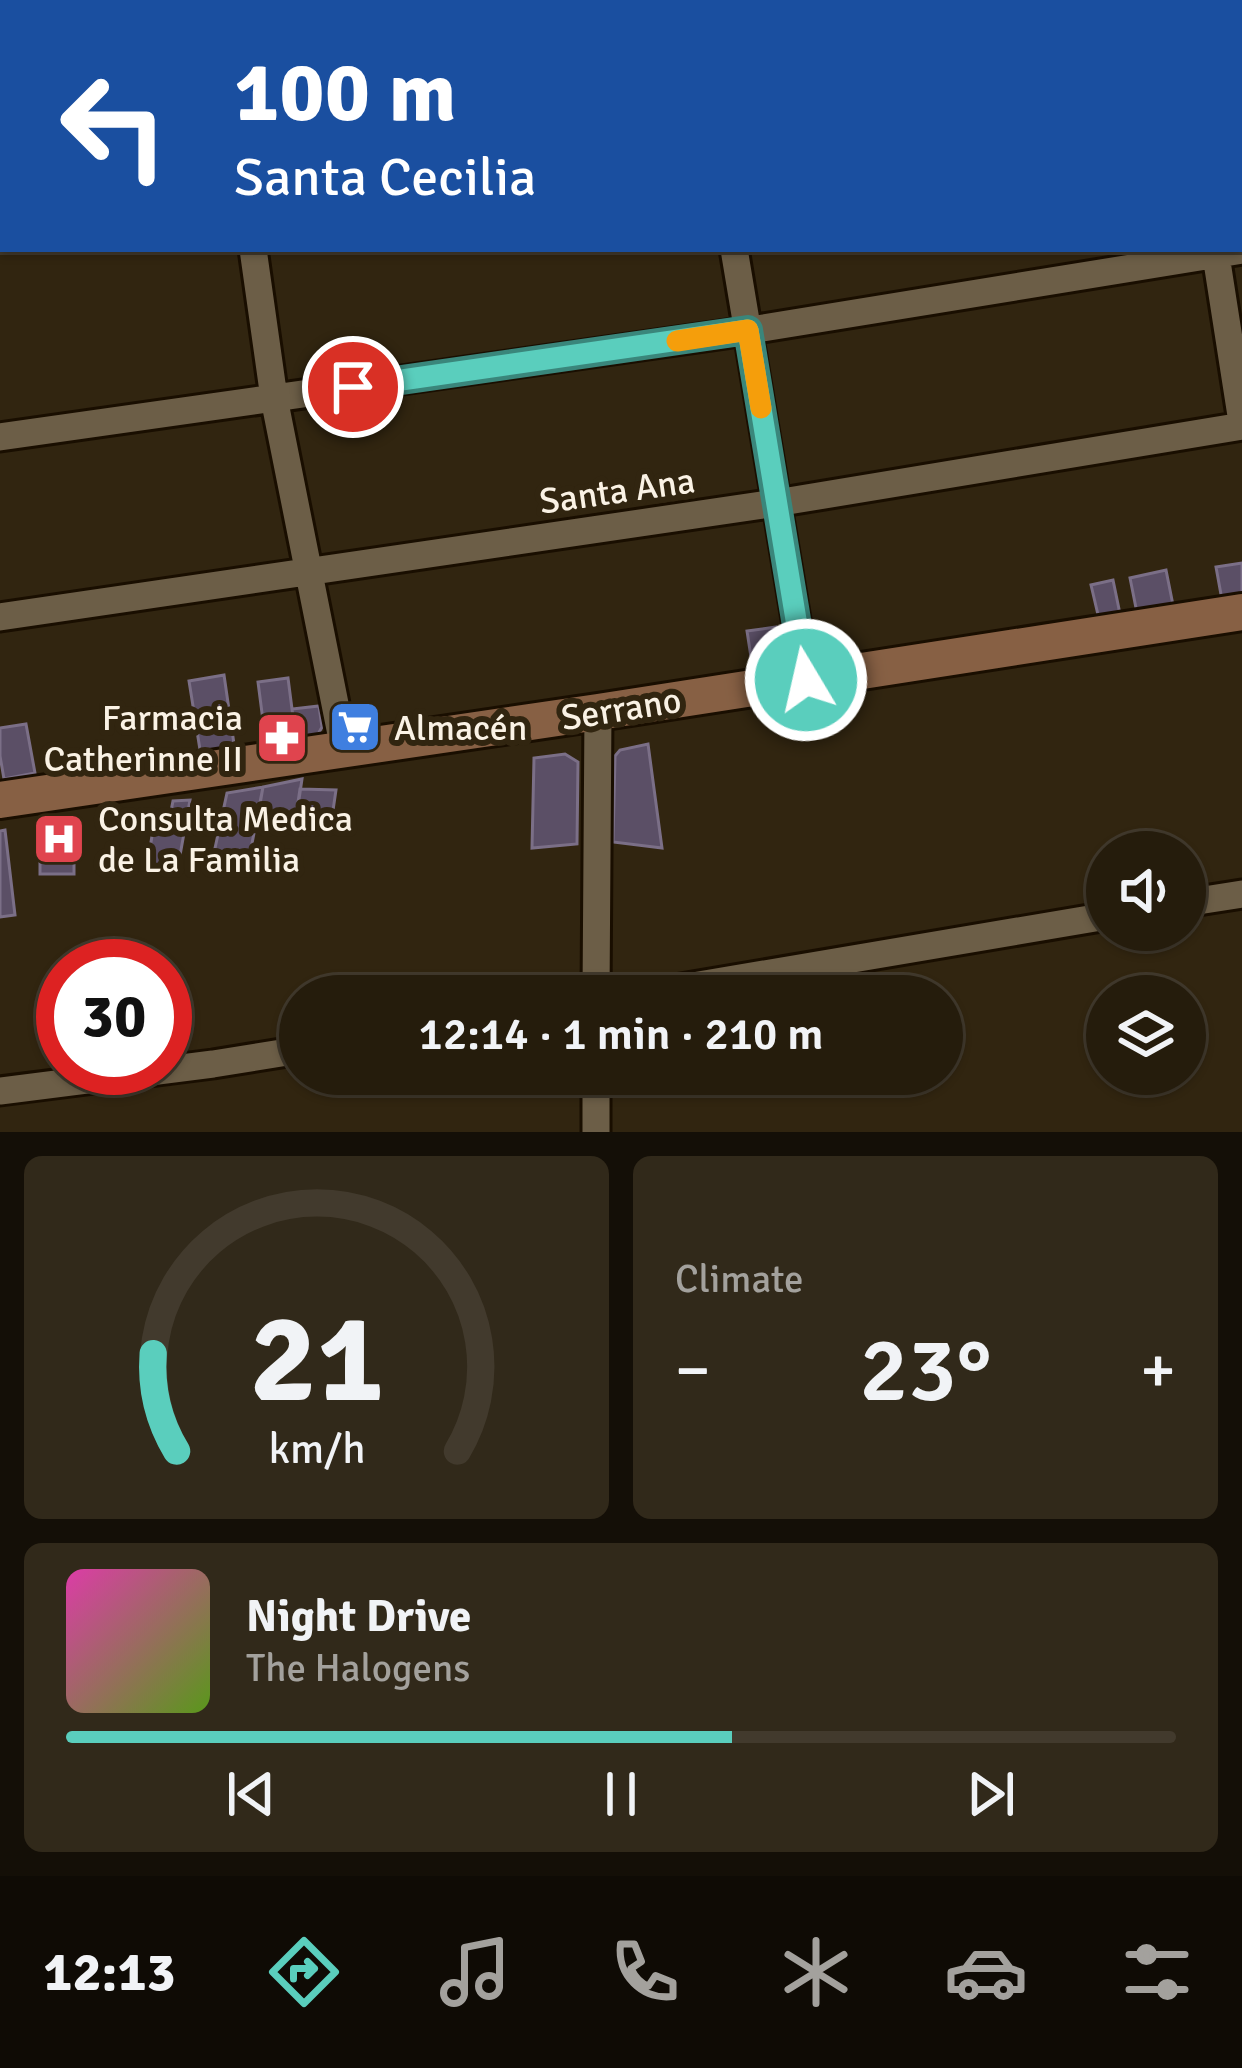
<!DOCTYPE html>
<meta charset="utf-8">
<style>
:root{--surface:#251c0c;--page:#31291a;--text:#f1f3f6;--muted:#a3a19d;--line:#423a2d;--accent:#5acebd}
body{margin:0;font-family:Signika,sans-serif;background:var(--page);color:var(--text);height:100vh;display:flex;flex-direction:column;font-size:45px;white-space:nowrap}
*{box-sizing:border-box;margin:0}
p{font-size:39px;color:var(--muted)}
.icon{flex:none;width:66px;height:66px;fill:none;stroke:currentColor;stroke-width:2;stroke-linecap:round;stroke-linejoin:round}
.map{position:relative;height:1132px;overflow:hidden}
.details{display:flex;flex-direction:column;gap:24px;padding:24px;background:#140f07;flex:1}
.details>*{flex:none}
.top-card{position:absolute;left:0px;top:0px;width:1242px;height:252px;box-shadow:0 3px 9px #0004,0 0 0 3px var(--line);background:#1a4fa0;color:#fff;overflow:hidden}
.tools{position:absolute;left:1086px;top:831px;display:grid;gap:24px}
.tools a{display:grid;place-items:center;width:120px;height:120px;border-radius:50%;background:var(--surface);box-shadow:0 3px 9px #0004,0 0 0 3px var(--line);font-size:60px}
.speed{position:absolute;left:36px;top:939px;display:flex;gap:24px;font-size:60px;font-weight:700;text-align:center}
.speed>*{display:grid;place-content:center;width:156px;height:156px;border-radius:50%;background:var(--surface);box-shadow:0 3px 9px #0004,0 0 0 3px var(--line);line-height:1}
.speed .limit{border:18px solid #d22;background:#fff;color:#111}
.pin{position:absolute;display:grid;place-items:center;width:102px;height:102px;color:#fff;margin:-51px;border:6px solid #fff;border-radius:50%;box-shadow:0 3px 12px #0007}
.me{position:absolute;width:132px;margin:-66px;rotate:351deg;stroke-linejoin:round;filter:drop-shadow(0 0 9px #0008)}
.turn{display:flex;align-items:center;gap:42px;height:252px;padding:0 36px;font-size:54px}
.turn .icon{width:156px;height:156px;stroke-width:2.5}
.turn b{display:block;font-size:84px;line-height:102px}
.big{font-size:90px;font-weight:600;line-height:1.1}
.details .widget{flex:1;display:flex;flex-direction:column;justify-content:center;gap:18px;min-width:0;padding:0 42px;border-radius:18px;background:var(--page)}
.details .dial{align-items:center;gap:0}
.dial svg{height:312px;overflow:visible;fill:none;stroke:var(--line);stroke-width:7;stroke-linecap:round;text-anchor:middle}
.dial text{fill:var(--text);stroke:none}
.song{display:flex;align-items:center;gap:36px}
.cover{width:144px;height:144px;border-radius:18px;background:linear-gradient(135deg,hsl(320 70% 55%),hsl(90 70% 35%))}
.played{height:12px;border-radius:6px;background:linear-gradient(90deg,var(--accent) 60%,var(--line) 60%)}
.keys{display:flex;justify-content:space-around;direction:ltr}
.heat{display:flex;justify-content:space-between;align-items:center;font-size:66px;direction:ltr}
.details .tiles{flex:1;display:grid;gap:24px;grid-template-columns:1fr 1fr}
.widget:last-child{grid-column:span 2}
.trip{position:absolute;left:279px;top:975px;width:684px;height:120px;border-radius:60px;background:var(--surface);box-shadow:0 3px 9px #0004,0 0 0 3px var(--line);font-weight:600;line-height:120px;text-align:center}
.dock{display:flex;height:192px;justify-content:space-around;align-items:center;background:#0f0b05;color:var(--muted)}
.dock .icon{width:84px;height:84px}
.dock .on{color:var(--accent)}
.dock b{font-size:54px;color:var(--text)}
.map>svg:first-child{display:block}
</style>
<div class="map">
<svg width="1242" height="1132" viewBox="0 0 1242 1132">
<rect width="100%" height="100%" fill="#312510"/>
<!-- building -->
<path fill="#5b4f66" stroke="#7b6f87" stroke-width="3" d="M1242,563V597L1222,600L1216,567Z
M1166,570L1173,605L1137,613L1130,578Z
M1113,580L1120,614L1099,619L1091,585Z
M776,627L780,656L774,667L753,670L747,631Z
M224,675L235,751L201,756L189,681Z
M288,678L296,740L266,744L258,682Z
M319,706L322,727L316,738L296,740L292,709Z
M26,724L35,773L4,779L0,756V728Z
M648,744L662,848L613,842L615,756L620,750Z
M565,754L578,762L577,844L532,848L534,758Z
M302,779L297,813L259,810L263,787Z
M263,787L247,869L212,862L227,793Z
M300,789L336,790L330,831L295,822Z
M190,800L177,872L147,866L156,812L171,811L173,801Z
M5,830L15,915L0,917V831Z
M40,833H74V874H40Z
M63,1029V1068H66L55,1069L50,1030Z"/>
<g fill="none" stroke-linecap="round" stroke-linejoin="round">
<!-- minor casing -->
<g stroke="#190e00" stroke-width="33">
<path id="minor" d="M227,0L228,3
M799,0L801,3
M1006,0L1007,3
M1175,0L1176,3
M647,3L648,0
M1239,3L1242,2
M1239,75H1242
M0,195H3
M253,249L274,398L344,749
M734,249L806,679
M1215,249L1242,422
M0,437L726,334L1242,250
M0,617L776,503L1242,426
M1185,903L1242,894
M596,996L598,712
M634,996L1107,916
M0,1091L213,1064L300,1050
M596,1132V1074"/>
</g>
<!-- secondary casing -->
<g stroke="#190e00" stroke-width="42">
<path id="secondary" d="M0,800L598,712L1242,612"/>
</g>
<!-- path -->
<path stroke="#9e9484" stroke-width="4.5" stroke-dasharray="9 6" stroke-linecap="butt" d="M724,0V3"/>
<!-- minor -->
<use href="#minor" stroke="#6c5e47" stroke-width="27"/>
<!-- secondary -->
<use href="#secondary" stroke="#876044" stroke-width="36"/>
</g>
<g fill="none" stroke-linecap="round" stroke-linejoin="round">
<!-- route casing -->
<g stroke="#3a867b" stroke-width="30">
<path id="route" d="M353,387L748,330L806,680"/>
</g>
<!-- route -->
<use href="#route" stroke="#5acebd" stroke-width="21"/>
<!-- slow -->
<path stroke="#f59e0b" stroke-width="21" d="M677,341L748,330L761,408"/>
</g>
<!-- icons -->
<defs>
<g id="supermarket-square" transform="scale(2.7)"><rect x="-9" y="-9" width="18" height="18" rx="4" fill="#3f7fe0" stroke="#312510"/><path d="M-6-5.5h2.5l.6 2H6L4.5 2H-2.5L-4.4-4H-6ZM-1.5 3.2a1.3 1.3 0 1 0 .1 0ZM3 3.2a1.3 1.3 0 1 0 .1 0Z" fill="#fff"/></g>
<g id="pharmacy-square" transform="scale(2.7)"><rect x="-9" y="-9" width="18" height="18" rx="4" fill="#e0444e" stroke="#312510"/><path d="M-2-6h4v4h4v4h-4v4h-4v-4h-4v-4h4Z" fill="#fff"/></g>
<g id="hospital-square" transform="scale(2.7)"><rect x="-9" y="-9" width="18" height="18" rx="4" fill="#e0444e" stroke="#312510"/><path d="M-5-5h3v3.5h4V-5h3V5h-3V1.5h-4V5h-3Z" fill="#fff"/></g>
</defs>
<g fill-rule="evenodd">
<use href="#supermarket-square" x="355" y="727"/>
<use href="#pharmacy-square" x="282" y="738"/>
<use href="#hospital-square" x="59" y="839"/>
</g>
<g text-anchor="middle" stroke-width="12" stroke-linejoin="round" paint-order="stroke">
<!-- street labels -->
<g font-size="36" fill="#faf2e5" stroke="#312510">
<text transform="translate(617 490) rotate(-8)" y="13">Santa Ana</text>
<text transform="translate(621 708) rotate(-9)" y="13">Serrano</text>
</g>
<!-- poi labels -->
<g font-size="36" fill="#faf2e5" stroke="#312510" text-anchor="start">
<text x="243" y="730" text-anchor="end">Farmacia<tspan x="243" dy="41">Catherinne II</tspan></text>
<text x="394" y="740">Almacén</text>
<text x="98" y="831">Consulta Medica<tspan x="98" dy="41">de La Familia</tspan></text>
</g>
</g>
</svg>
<div class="tools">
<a><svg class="icon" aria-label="sound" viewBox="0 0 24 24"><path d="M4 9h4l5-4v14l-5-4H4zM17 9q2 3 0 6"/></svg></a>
<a><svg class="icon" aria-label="layers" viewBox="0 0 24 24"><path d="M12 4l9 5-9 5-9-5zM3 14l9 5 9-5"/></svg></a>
</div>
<div class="speed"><div class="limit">30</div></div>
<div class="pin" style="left:353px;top:387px;background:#d93025"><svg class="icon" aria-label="arrive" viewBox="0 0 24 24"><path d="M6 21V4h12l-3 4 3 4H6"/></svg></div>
<svg class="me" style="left:806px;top:680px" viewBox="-20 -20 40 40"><circle r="17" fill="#5acebd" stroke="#fff" stroke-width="3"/><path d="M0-11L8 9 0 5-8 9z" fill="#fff"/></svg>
<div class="trip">12:14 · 1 min · 210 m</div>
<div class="top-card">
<div class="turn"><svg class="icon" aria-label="left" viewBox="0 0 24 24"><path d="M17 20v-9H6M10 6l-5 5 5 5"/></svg><div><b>100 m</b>Santa Cecilia</div></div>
</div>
</div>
<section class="details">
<div class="tiles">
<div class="widget dial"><svg viewBox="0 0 100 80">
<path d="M14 69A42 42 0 1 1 86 69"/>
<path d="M14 69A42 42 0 0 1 8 44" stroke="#5acebd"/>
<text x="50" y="56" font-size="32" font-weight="700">21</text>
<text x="50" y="72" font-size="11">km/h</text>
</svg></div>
<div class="widget"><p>Climate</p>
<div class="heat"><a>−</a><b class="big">23°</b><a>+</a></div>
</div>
<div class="widget">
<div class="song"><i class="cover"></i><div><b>Night Drive</b><p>The Halogens</p></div></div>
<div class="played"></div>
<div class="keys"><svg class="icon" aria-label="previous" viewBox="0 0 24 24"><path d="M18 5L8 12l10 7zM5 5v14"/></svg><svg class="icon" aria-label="pause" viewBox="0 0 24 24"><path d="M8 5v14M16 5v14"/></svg><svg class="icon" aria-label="next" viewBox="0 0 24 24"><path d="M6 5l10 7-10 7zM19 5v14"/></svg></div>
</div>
</div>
</section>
<nav class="dock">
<b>12:13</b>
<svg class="icon on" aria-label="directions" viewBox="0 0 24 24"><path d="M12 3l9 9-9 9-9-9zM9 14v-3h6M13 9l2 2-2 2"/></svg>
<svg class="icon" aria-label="music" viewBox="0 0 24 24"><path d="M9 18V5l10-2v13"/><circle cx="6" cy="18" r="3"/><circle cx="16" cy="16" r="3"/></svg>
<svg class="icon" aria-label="phone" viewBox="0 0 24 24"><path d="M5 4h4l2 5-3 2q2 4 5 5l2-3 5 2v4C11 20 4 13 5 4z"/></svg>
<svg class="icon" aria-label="climate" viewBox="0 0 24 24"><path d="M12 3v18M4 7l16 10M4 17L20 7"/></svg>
<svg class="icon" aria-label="car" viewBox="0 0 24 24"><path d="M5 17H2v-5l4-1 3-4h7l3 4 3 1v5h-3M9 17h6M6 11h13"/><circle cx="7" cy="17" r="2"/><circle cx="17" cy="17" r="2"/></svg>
<svg class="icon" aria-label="filters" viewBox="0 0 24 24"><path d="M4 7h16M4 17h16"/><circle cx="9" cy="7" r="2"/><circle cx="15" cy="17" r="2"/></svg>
</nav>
